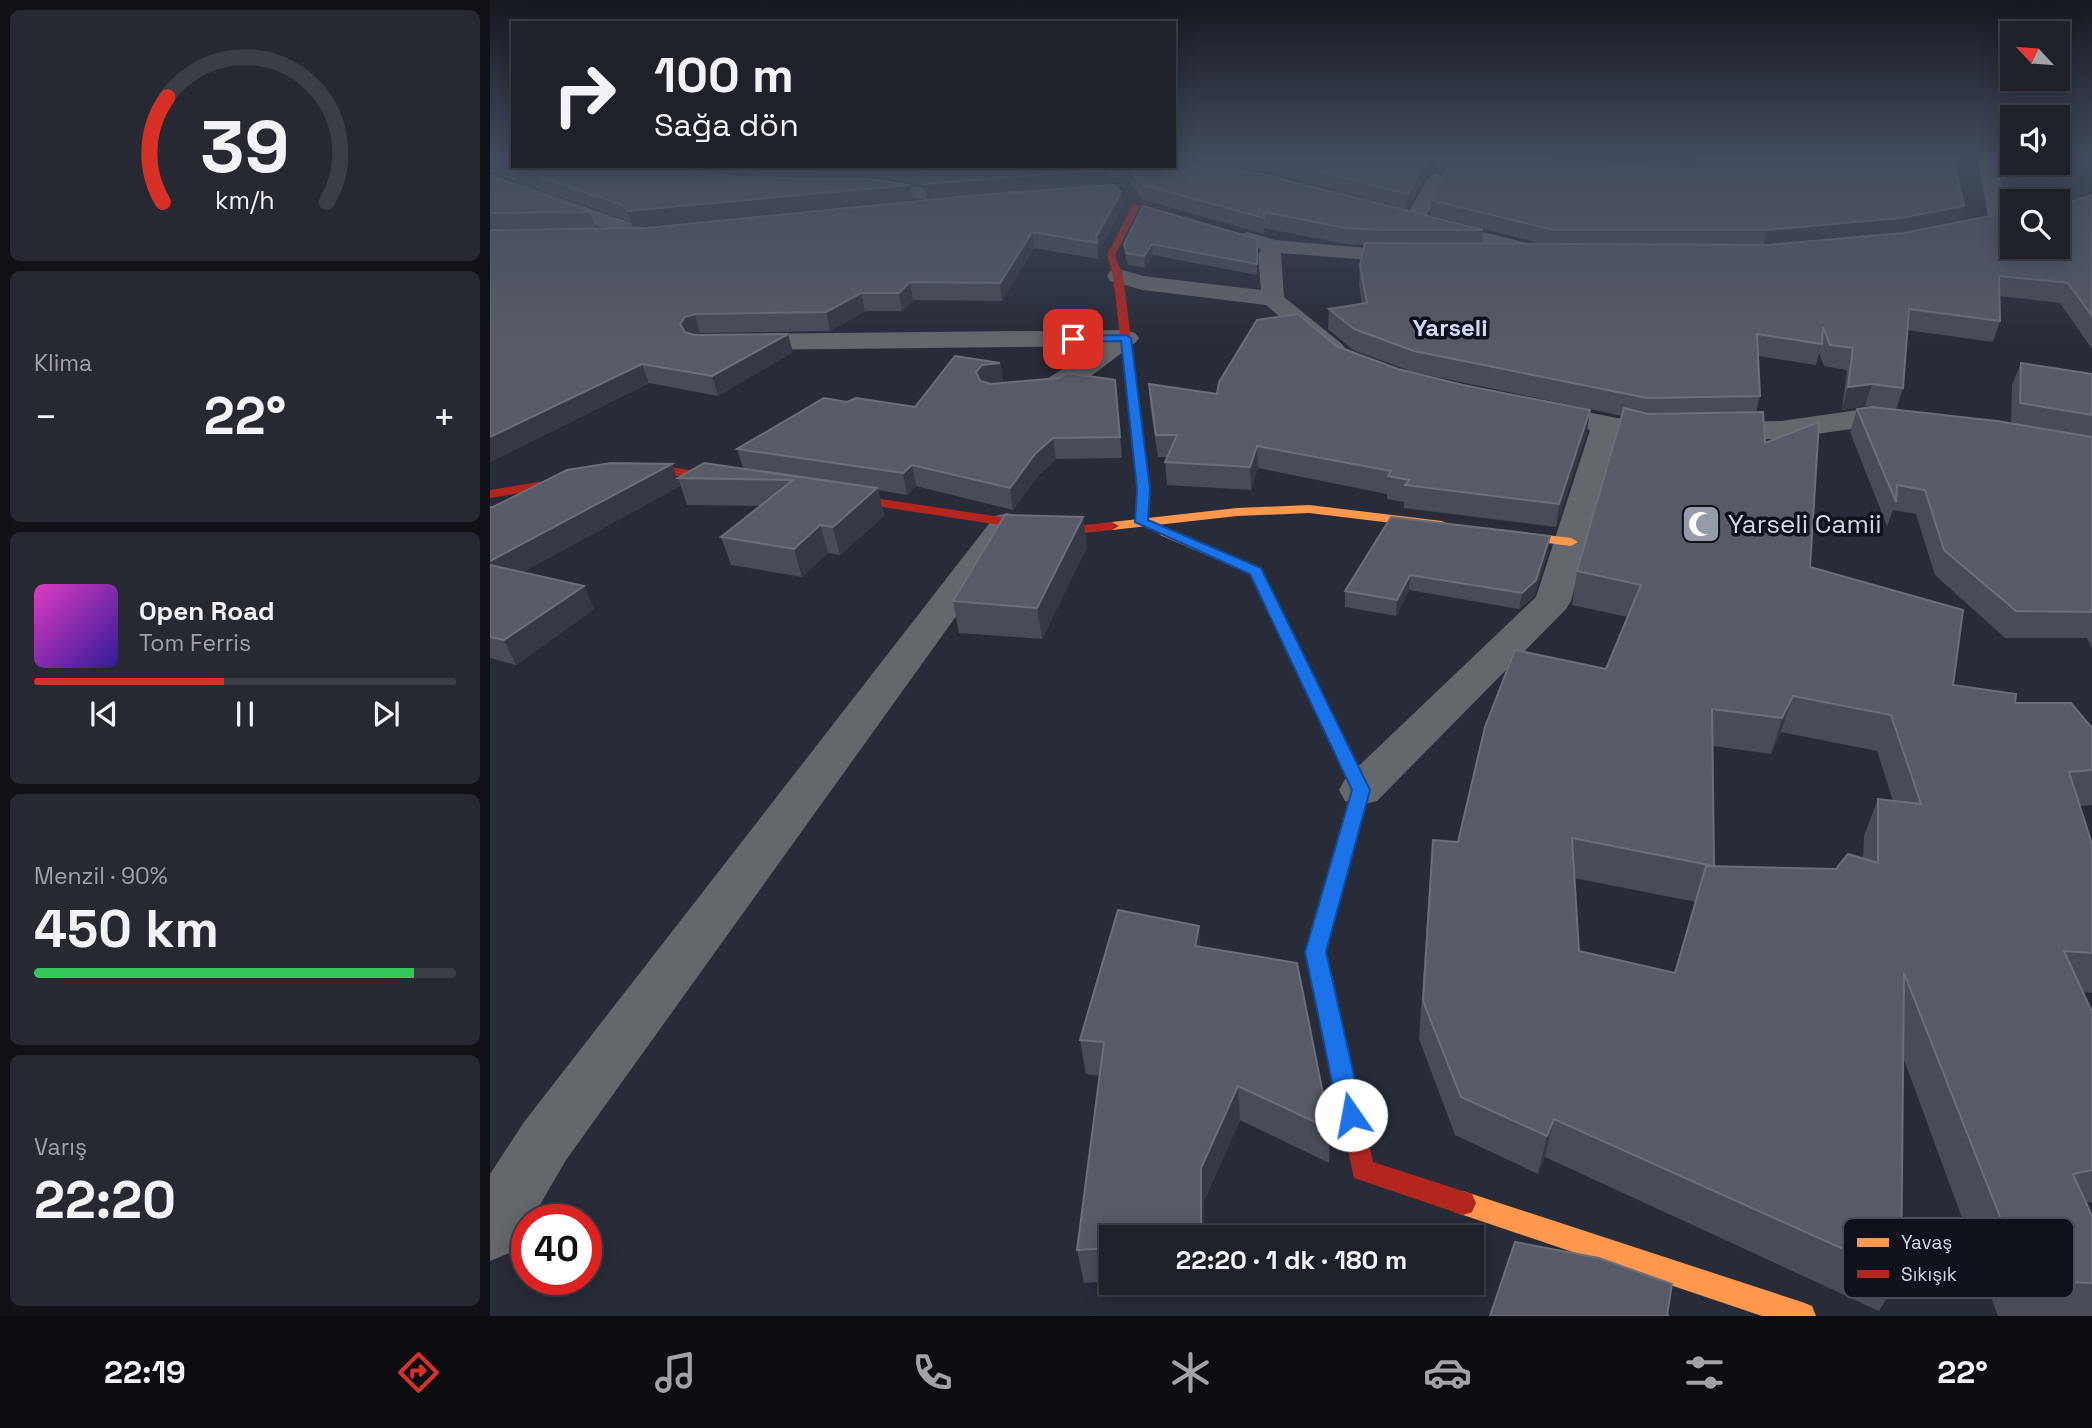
<!DOCTYPE html>
<html lang="tr">
<meta charset="utf-8">
<style>
:root{--surface:#1e212a;--page:#262932;--text:#f1f3f6;--muted:#a1a3a8;--line:#3c3e47;--accent:#d93025}
body{margin:0;font-family:"Space Grotesk",sans-serif;background:var(--page);color:var(--text);height:100vh;display:flex;flex-direction:column;font-size:26px;white-space:nowrap}
*{box-sizing:border-box;margin:0}
p{font-size:23px;color:var(--muted)}
.icon{flex:none;width:38px;height:38px;fill:none;stroke:currentColor;stroke-width:2;stroke-linecap:round;stroke-linejoin:round}
.map{position:relative;flex:1;overflow:hidden}
.sheet{display:flex;flex-direction:column;gap:10px;padding:10px;background:#101217;width:490px}
.sheet>*{flex:none}
.guide{position:absolute;left:21px;top:21px;width:665px;height:147px;border-radius:0px;box-shadow:0 4px 18px #0003,0 0 0 2px var(--line);background:#1e212a;color:var(--text);overflow:hidden}
.needle{width:46px;rotate:296deg}
.fabs{position:absolute;left:1510px;top:21px;display:grid;gap:14px}
.fabs a{display:grid;place-items:center;width:70px;height:70px;border-radius:0px;background:var(--surface);box-shadow:0 4px 18px #0003,0 0 0 2px var(--line);font-size:35px}
.speed{position:absolute;left:21px;top:1204px;display:flex;gap:14px;font-size:35px;font-weight:700;text-align:center}
.speed>*{display:grid;place-content:center;width:91px;height:91px;border-radius:50%;background:var(--surface);box-shadow:0 4px 18px #0003,0 0 0 2px var(--line);line-height:1}
.speed .limit{border:10px solid #d22;background:#fff;color:#111}
.pin{position:absolute;display:grid;place-items:center;width:60px;height:60px;color:#fff;margin:-30px;border-radius:14px;box-shadow:0 4px 10px #0006}
.me{position:absolute;width:77px;margin:-38px;rotate:348deg;stroke-linejoin:round;filter:drop-shadow(0 0 5px #0008)}
.turn{display:flex;align-items:center;gap:24px;height:147px;padding:0 28px;font-size:32px}
.turn .icon{width:91px;height:91px;stroke-width:2.5}
.turn b{display:block;font-size:49px;line-height:60px}
.big{font-size:52px;font-weight:700;line-height:1.1}
.sheet .card{flex:1;display:flex;flex-direction:column;justify-content:center;gap:10px;min-width:0;padding:0 24px;border-radius:10px;background:var(--page)}
.sheet .dial{align-items:center;gap:0}
.dial svg{height:182px;overflow:visible;fill:none;stroke:var(--line);stroke-width:7;stroke-linecap:round;text-anchor:middle}
.dial text{fill:var(--text);stroke:none}
.song{display:flex;align-items:center;gap:21px}
.cover{width:84px;height:84px;border-radius:10px;background:linear-gradient(135deg,hsl(310 70% 55%),hsl(250 70% 35%))}
.played{height:7px;border-radius:4px;background:linear-gradient(90deg,var(--accent) 45%,var(--line) 45%)}
.keys{display:flex;justify-content:space-around;direction:ltr}
.heat{display:flex;justify-content:space-between;align-items:center;font-size:38px;direction:ltr}
.charge{height:10px;border-radius:5px;background:linear-gradient(90deg,#34c759 90%,var(--line) 0)}
.trip{position:absolute;left:609px;top:1225px;width:385px;height:70px;border-radius:0px;background:var(--surface);box-shadow:0 4px 18px #0003,0 0 0 2px var(--line);font-weight:700;line-height:70px;text-align:center}
.tabs{display:flex;height:112px;justify-content:space-around;align-items:center;background:#0c0d11;color:var(--muted)}
.tabs .icon{width:49px;height:49px}
.tabs .current{color:var(--accent)}
.tabs b{font-size:32px;color:var(--text)}
main{display:flex;flex:1;min-height:0}
.map>svg:first-child{display:block}
</style>
<main>
<section class="sheet">
<div class="card dial"><svg viewBox="0 0 100 80">
<path d="M14 69A42 42 0 1 1 86 69"/>
<path d="M14 69A42 42 0 0 1 16 23" stroke="#d93025"/>
<text x="50" y="56" font-size="32" font-weight="700">39</text>
<text x="50" y="72" font-size="11">km/h</text>
</svg></div>
<div class="card"><p>Klima</p>
<div class="heat"><a>−</a><b class="big">22°</b><a>+</a></div>
</div>
<div class="card">
<div class="song"><i class="cover"></i><div><b>Open Road</b><p>Tom Ferris</p></div></div>
<div class="played"></div>
<div class="keys"><svg class="icon" aria-label="previous" viewBox="0 0 24 24"><path d="M18 5L8 12l10 7zM5 5v14"/></svg><svg class="icon" aria-label="pause" viewBox="0 0 24 24"><path d="M8 5v14M16 5v14"/></svg><svg class="icon" aria-label="next" viewBox="0 0 24 24"><path d="M6 5l10 7-10 7zM19 5v14"/></svg></div>
</div>
<div class="card"><p>Menzil · 90%</p><b class="big">450 km</b><div class="charge"></div></div>
<div class="card"><p>Varış</p><b class="big">22:20</b></div>
</section>
<div class="map">
<svg width="1602" height="1316" viewBox="0 0 1602 1316">
<rect width="100%" height="100%" fill="#282c38"/>
<g fill="none" stroke-linecap="round" stroke-linejoin="round">
<!-- street -->
<path fill="#64676c" fill-rule="evenodd" d="M1488,158H1506L1519,223L1516,227H1502L1499,223Z
M689,166L698,171L695,175L621,177L612,172L621,167Z
M946,173L955,179L934,221L931,225H917L914,221L937,179Z
M0,174L168,232L171,236L168,240L161,242L108,226L0,186Z
M371,179L491,196L501,202L491,208L364,189L362,185Z
M942,219L1065,250L1068,255L1065,260L1057,261L935,229L932,225L935,221Z
M758,232L785,240L900,250L903,255L900,260L892,261L791,253L794,297L852,344L856,349L852,354L843,357L834,354L776,305L653,290L620,281L617,276L620,271L628,269L654,276L771,290L768,255L771,249L751,242L748,238L751,234Z
M636,330L645,333L649,338L645,343C610,368 571,408 525,397L521,391L525,385L554,381L607,346L249,350L240,347L236,342L240,337L249,334Z
M1047,402L1152,423L1291,421L1375,409L1427,417L1431,423L1427,429L1417,432L1375,427L1291,439L1152,441L1127,435L1081,601L1076,609L887,801L871,805L855,801L849,790L855,779L1046,597L1100,430L1037,416L1033,410L1037,404Z
M517,513L529,516L533,523L76,1160L41,1220H37V1227L22,1252L0,1261V1174L34,1122L505,516Z"/>
<!-- slow -->
<path fill="#ff974d" fill-rule="evenodd" d="M819,505L952,521L959,525L952,529L819,513L747,516L622,530L615,526L622,522L747,508Z
M675,528L771,568L880,790L836,952L844,983L841,989L833,992L825,989L816,952L862,790L760,574L670,535L668,532Z
M1008,529L1081,538L1088,542L1081,546L1003,536L1001,533Z
M973,1191L1312,1302L1322,1306L1326,1316H1272L973,1215L964,1212L960,1203L964,1194Z"/>
<!-- jam -->
<path fill="#b3261e" fill-rule="evenodd" d="M646,204L650,206L625,255L633,276L660,489L659,520L680,529L682,532L675,536L645,522L648,489L623,276L617,255L642,206Z
M159,464L247,477L253,481L247,485L159,472L0,498V490Z
M338,491L517,518L594,525L622,522L629,526L622,530L594,533L517,526L333,498L332,495Z
M833,974L841,977L844,983L883,1162L982,1194L986,1203L982,1212L973,1215L864,1178L822,983L825,977Z"/>
</g>
<!-- wall -->
<path fill="#494c57" fill-rule="evenodd" d="M0,158L423,200L143,227L138,221L0,172Z
M684,158H1026L1474,206L1469,222L1522,247L1602,195V349L1570,303L1509,296L1510,321L1503,342L1417,330L1413,388L1406,410L1521,424L1522,385L1531,363L1602,374V648L1597,638H1515L1445,575L1426,514L1403,510L1397,526L1360,432L1367,409L1380,407L1375,406L1352,410L1357,370L1334,366L1329,353L1326,365L1268,356L1270,396L1266,412L1275,443L1320,567L1463,685L1525,703L1602,728V805L1590,806L1602,844V993L1593,992L1602,1012V1202L1596,1203L1602,1216V1316H1508L1413,1057L1411,1275L1389,1311L1055,1157L1048,1174L965,1135L929,1039L940,877L943,840L968,842L1116,669L1138,617L1082,605L1087,571L1132,416L923,372L863,350L838,329L839,309L872,304L869,284L870,265L874,245L856,244L774,228V234L654,200L637,180L636,166H684L993,230L992,244H1052L940,215L941,200L953,176L945,170L937,174L917,210L775,172L721,164H684ZM1291,732L1387,751L1403,801L1388,799L1374,836L1373,859L1346,869L1224,866L1223,746L1281,754ZM1084,878L1206,902L1185,973L1089,951Z
M189,166H613L615,185L437,199L433,185L383,177L253,174Z
M0,176L100,212L106,228L0,229Z
M632,207L608,253L609,259L544,248L512,301L423,300L412,311H375L340,331L210,333L204,335L303,352L228,396L159,383L0,462L156,228Z
M767,239V275L663,255L655,268L638,265L635,255L634,244Z
M846,346L908,369L973,385L1100,410L1097,432L1066,527L914,508V502L897,499V494L768,468L761,490L677,485L675,462L677,457H668L660,405L659,384L727,394Z
M510,363L513,382L625,380L632,458L566,459L548,476L523,510L426,486L417,495L388,490L394,516L350,555L338,553L312,577L241,565L231,537L270,506L197,505L188,478L253,468L247,449L357,402L425,407Z
M182,464L190,486L33,572L94,586L104,609L26,665L0,658V507Z
M593,517L597,547L552,639L469,633L463,601Z
M901,517L1058,552L1044,596L1029,609L919,590L906,616L855,607V591Z
M711,947L840,1129L839,1163L750,1120L714,1201L621,1237V1281L594,1283L587,1250L610,1076L596,1074L590,1040Z"/>
<!-- shaded-wall -->
<path fill="#363944" d="M939,158H946L945,170L937,174L917,210L918,194Z
M607,166H613L608,170H613L615,185L437,199L434,184Z
M420,185L423,200L143,227L137,211Z
M631,192L632,207L608,253L606,237Z
M1474,206L1469,222L1407,234L1273,246L1277,230Z
M542,232L544,248L512,301L510,283Z
M662,244L663,255L655,268L654,256Z
M420,282L423,300L412,311L409,293Z
M371,293L375,311L340,331L336,312Z
M205,314L210,333L201,336L195,343L190,324L195,317Z
M298,334L303,352L228,396L222,376Z
M510,363L513,382L489,392L486,372L492,365Z
M152,364L159,383L0,462V437Z
M1382,384L1375,406L1352,410L1358,387Z
M1100,410L1097,432L1066,527L1069,504Z
M563,438L566,459L548,476L523,510L520,488L545,454Z
M767,446L768,468L761,490L760,467Z
M182,464L190,486L6,587L0,574V561Z
M422,465L426,486L417,495L413,473Z
M387,488L394,516L350,555L343,527Z
M593,517L597,547L552,639L547,608Z
M330,525L338,553L312,577L304,549Z
M1060,536L1058,552L1044,596L1029,609L1032,593Z
M920,575L919,590L906,616L907,600Z
M94,586L104,609L26,665L14,640Z
M1303,696L1291,732L1281,754L1292,718Z
M709,926L712,960L705,946Z
M748,1086L750,1120L714,1201V1237H711V1168Z
M1064,1119L1055,1157L1048,1174L1057,1136Z"/>
<!-- building -->
<path fill="#585b66" stroke="#6b6f7a" stroke-width="2" fill-rule="evenodd" d="M0,158H23V166H173L249,177L380,179L420,185L137,211L133,205L0,160Z
M774,158H941L938,159L918,194Z
M949,158H1026L1205,169L1208,158H1463L1474,206L1411,218L1277,230H1064L941,200L958,165Z
M684,165H720L772,174L993,230H891L856,228L774,212V218L653,185L636,166H684Z
M405,166H611L613,170L434,184L441,177L431,170Z
M0,176L100,212L0,213Z
M624,185L631,192L606,237L607,243L542,232L510,283L420,282L409,293H371L336,312L205,314L195,317L190,324L195,332L204,335L298,334L222,376L152,364L0,437V230L156,228L489,195Z
M1602,195V316L1578,283L1509,276L1510,321L1419,309L1413,388L1382,384L1358,387L1363,348L1340,345L1333,327L1332,344L1267,334L1270,396L1157,398L924,351L864,329L839,309L877,303L870,265L875,243L1278,245L1413,233L1505,215L1522,216V247H1568V206Z
M653,206L767,239V264L662,244L654,256L637,253L634,244Z
M808,314L846,346L908,369L973,385L1100,410L1069,504L915,485L919,480L898,476L901,471L767,446L760,467L675,462L687,435H666L659,384L727,394L729,382L767,320Z
M465,356L510,363L492,365L486,372L490,381L501,384L569,378L577,373L625,380L630,437L563,438L545,454L520,488L422,465L413,473L247,449L334,398L357,402L366,398L425,407Z
M1531,363L1602,374V415L1530,403Z
M1382,407L1507,421L1602,437V612L1526,611L1454,550L1435,490L1407,485L1406,502L1367,409Z
M1134,408L1158,414L1273,412L1275,443L1329,422L1320,567L1473,610L1463,685L1526,694L1525,703H1581L1602,728V770L1579,772L1602,844V953L1574,951L1602,1012V1170L1583,1174L1602,1216V1283L1535,1280L1414,973L1411,1275L1064,1119L1057,1136L971,1097L933,1001L943,840L968,842L995,727L1025,650L1116,669L1151,585L1087,571ZM1303,696L1401,715L1431,804L1388,799V863L1358,854L1346,869L1216,866L1185,973L1089,951L1082,838L1224,866L1222,709L1292,718Z
M121,463L182,464L0,561V507H3L77,470Z
M214,463L387,488L343,527L330,525L304,549L231,537L303,480L188,478Z
M515,515L593,517L547,608L463,601Z
M901,517L1060,536L1046,580L1032,593L920,575L907,600L855,591Z
M0,565L94,586L14,640L0,637Z
M628,910L709,926L705,946L807,963L840,1129L748,1086L711,1168V1237H621V1248L587,1250L614,1042L590,1040Z
M1025,1242L1109,1258L1182,1284L1177,1315L1179,1316H1000Z"/>
<!-- sky -->
<linearGradient id="sky" x2="0" y2="1"><stop stop-color="#16181f"/><stop offset="0.46" stop-color="#424b5e"/><stop offset="1" stop-color="#424b5e" stop-opacity="0"/></linearGradient>
<rect width="1602" height="342" fill="url(#sky)"/>
<!-- route -->
<path fill="#1a73e8" stroke="#114b97" stroke-width="2" d="M636,335L641,338L660,489L658,520L771,568L880,790L836,952L873,1115L870,1123L861,1126L853,1123L849,1115L815,952L862,790L760,574L645,522L647,489L631,341L583,342L578,339L583,336Z"/>
<!-- icons -->
<defs>
<g id="mosque-square" transform="scale(2.0125)"><rect x="-9" y="-9" width="18" height="18" rx="4" fill="#969ba8" stroke="#0f121b"/><path d="M3.5-4.9A6 6 0 1 0 3.5 4.9A5 5 0 1 1 3.5-4.9Z" fill="#fff"/></g>
</defs>
<g fill-rule="evenodd">
<use href="#mosque-square" x="1211" y="524"/>
</g>
<g text-anchor="middle" stroke-width="7" stroke-linejoin="round" paint-order="stroke">
<!-- far-quarter labels -->
<g font-size="24" font-weight="bold" fill="#d0daf7" stroke="#0f121b">
<text x="960" y="336">Yarseli</text>
</g>
<!-- poi labels -->
<g font-size="26" fill="#d2d7e5" stroke="#0f121b" text-anchor="start">
<text x="1238" y="533">Yarseli Camii</text>
</g>
</g>
<!-- legend -->
<rect x="1353" y="1218" width="231" height="80" rx="10" fill="#0f121b" stroke="#4a4d58" stroke-width="2"/>
<rect x="1367" y="1238" width="32" height="9" fill="#ff974d"/>
<rect x="1367" y="1270" width="32" height="8" fill="#b3261e"/>
<g font-size="19" fill="#d2d7e5">
<text x="1411" y="1249">Yavaş</text>
<text x="1411" y="1281">Sıkışık</text>
</g>
</svg>
<div class="fabs">
<a><svg class="needle" viewBox="-14 -14 28 28"><path d="M0-13l5 13h-10z" fill="#e53935"/><path d="M0 13l5-13h-10z" fill="#a1a3a8"/></svg></a>
<a><svg class="icon" aria-label="sound" viewBox="0 0 24 24"><path d="M4 9h4l5-4v14l-5-4H4zM17 9q2 3 0 6"/></svg></a>
<a><svg class="icon" aria-label="search" viewBox="0 0 24 24"><circle cx="10" cy="10" r="6"/><path d="M15 15l6 6"/></svg></a>
</div>
<div class="speed"><div class="limit">40</div></div>
<div class="pin" style="left:583px;top:339px;background:#d93025"><svg class="icon" aria-label="arrive" viewBox="0 0 24 24"><path d="M6 21V4h12l-3 4 3 4H6"/></svg></div>
<svg class="me" style="left:861px;top:1115px" viewBox="-20 -20 40 40"><circle r="19" fill="#fff"/><path d="M0-13L10 11 0 6-10 11z" fill="#1a73e8"/></svg>
<div class="trip">22:20 · 1 dk · 180 m</div>
<div class="guide">
<div class="turn"><svg class="icon" aria-label="right" viewBox="0 0 24 24"><path d="M7 20v-9h11M14 6l5 5-5 5"/></svg><div><b>100 m</b>Sağa dön</div></div>
</div>
</div>
</main>
<nav class="tabs">
<b>22:19</b>
<svg class="icon current" aria-label="directions" viewBox="0 0 24 24"><path d="M12 3l9 9-9 9-9-9zM9 14v-3h6M13 9l2 2-2 2"/></svg>
<svg class="icon" aria-label="music" viewBox="0 0 24 24"><path d="M9 18V5l10-2v13"/><circle cx="6" cy="18" r="3"/><circle cx="16" cy="16" r="3"/></svg>
<svg class="icon" aria-label="phone" viewBox="0 0 24 24"><path d="M5 4h4l2 5-3 2q2 4 5 5l2-3 5 2v4C11 20 4 13 5 4z"/></svg>
<svg class="icon" aria-label="climate" viewBox="0 0 24 24"><path d="M12 3v18M4 7l16 10M4 17L20 7"/></svg>
<svg class="icon" aria-label="car" viewBox="0 0 24 24"><path d="M5 17H2v-5l4-1 3-4h7l3 4 3 1v5h-3M9 17h6M6 11h13"/><circle cx="7" cy="17" r="2"/><circle cx="17" cy="17" r="2"/></svg>
<svg class="icon" aria-label="filters" viewBox="0 0 24 24"><path d="M4 7h16M4 17h16"/><circle cx="9" cy="7" r="2"/><circle cx="15" cy="17" r="2"/></svg>
<b>22°</b>
</nav>
